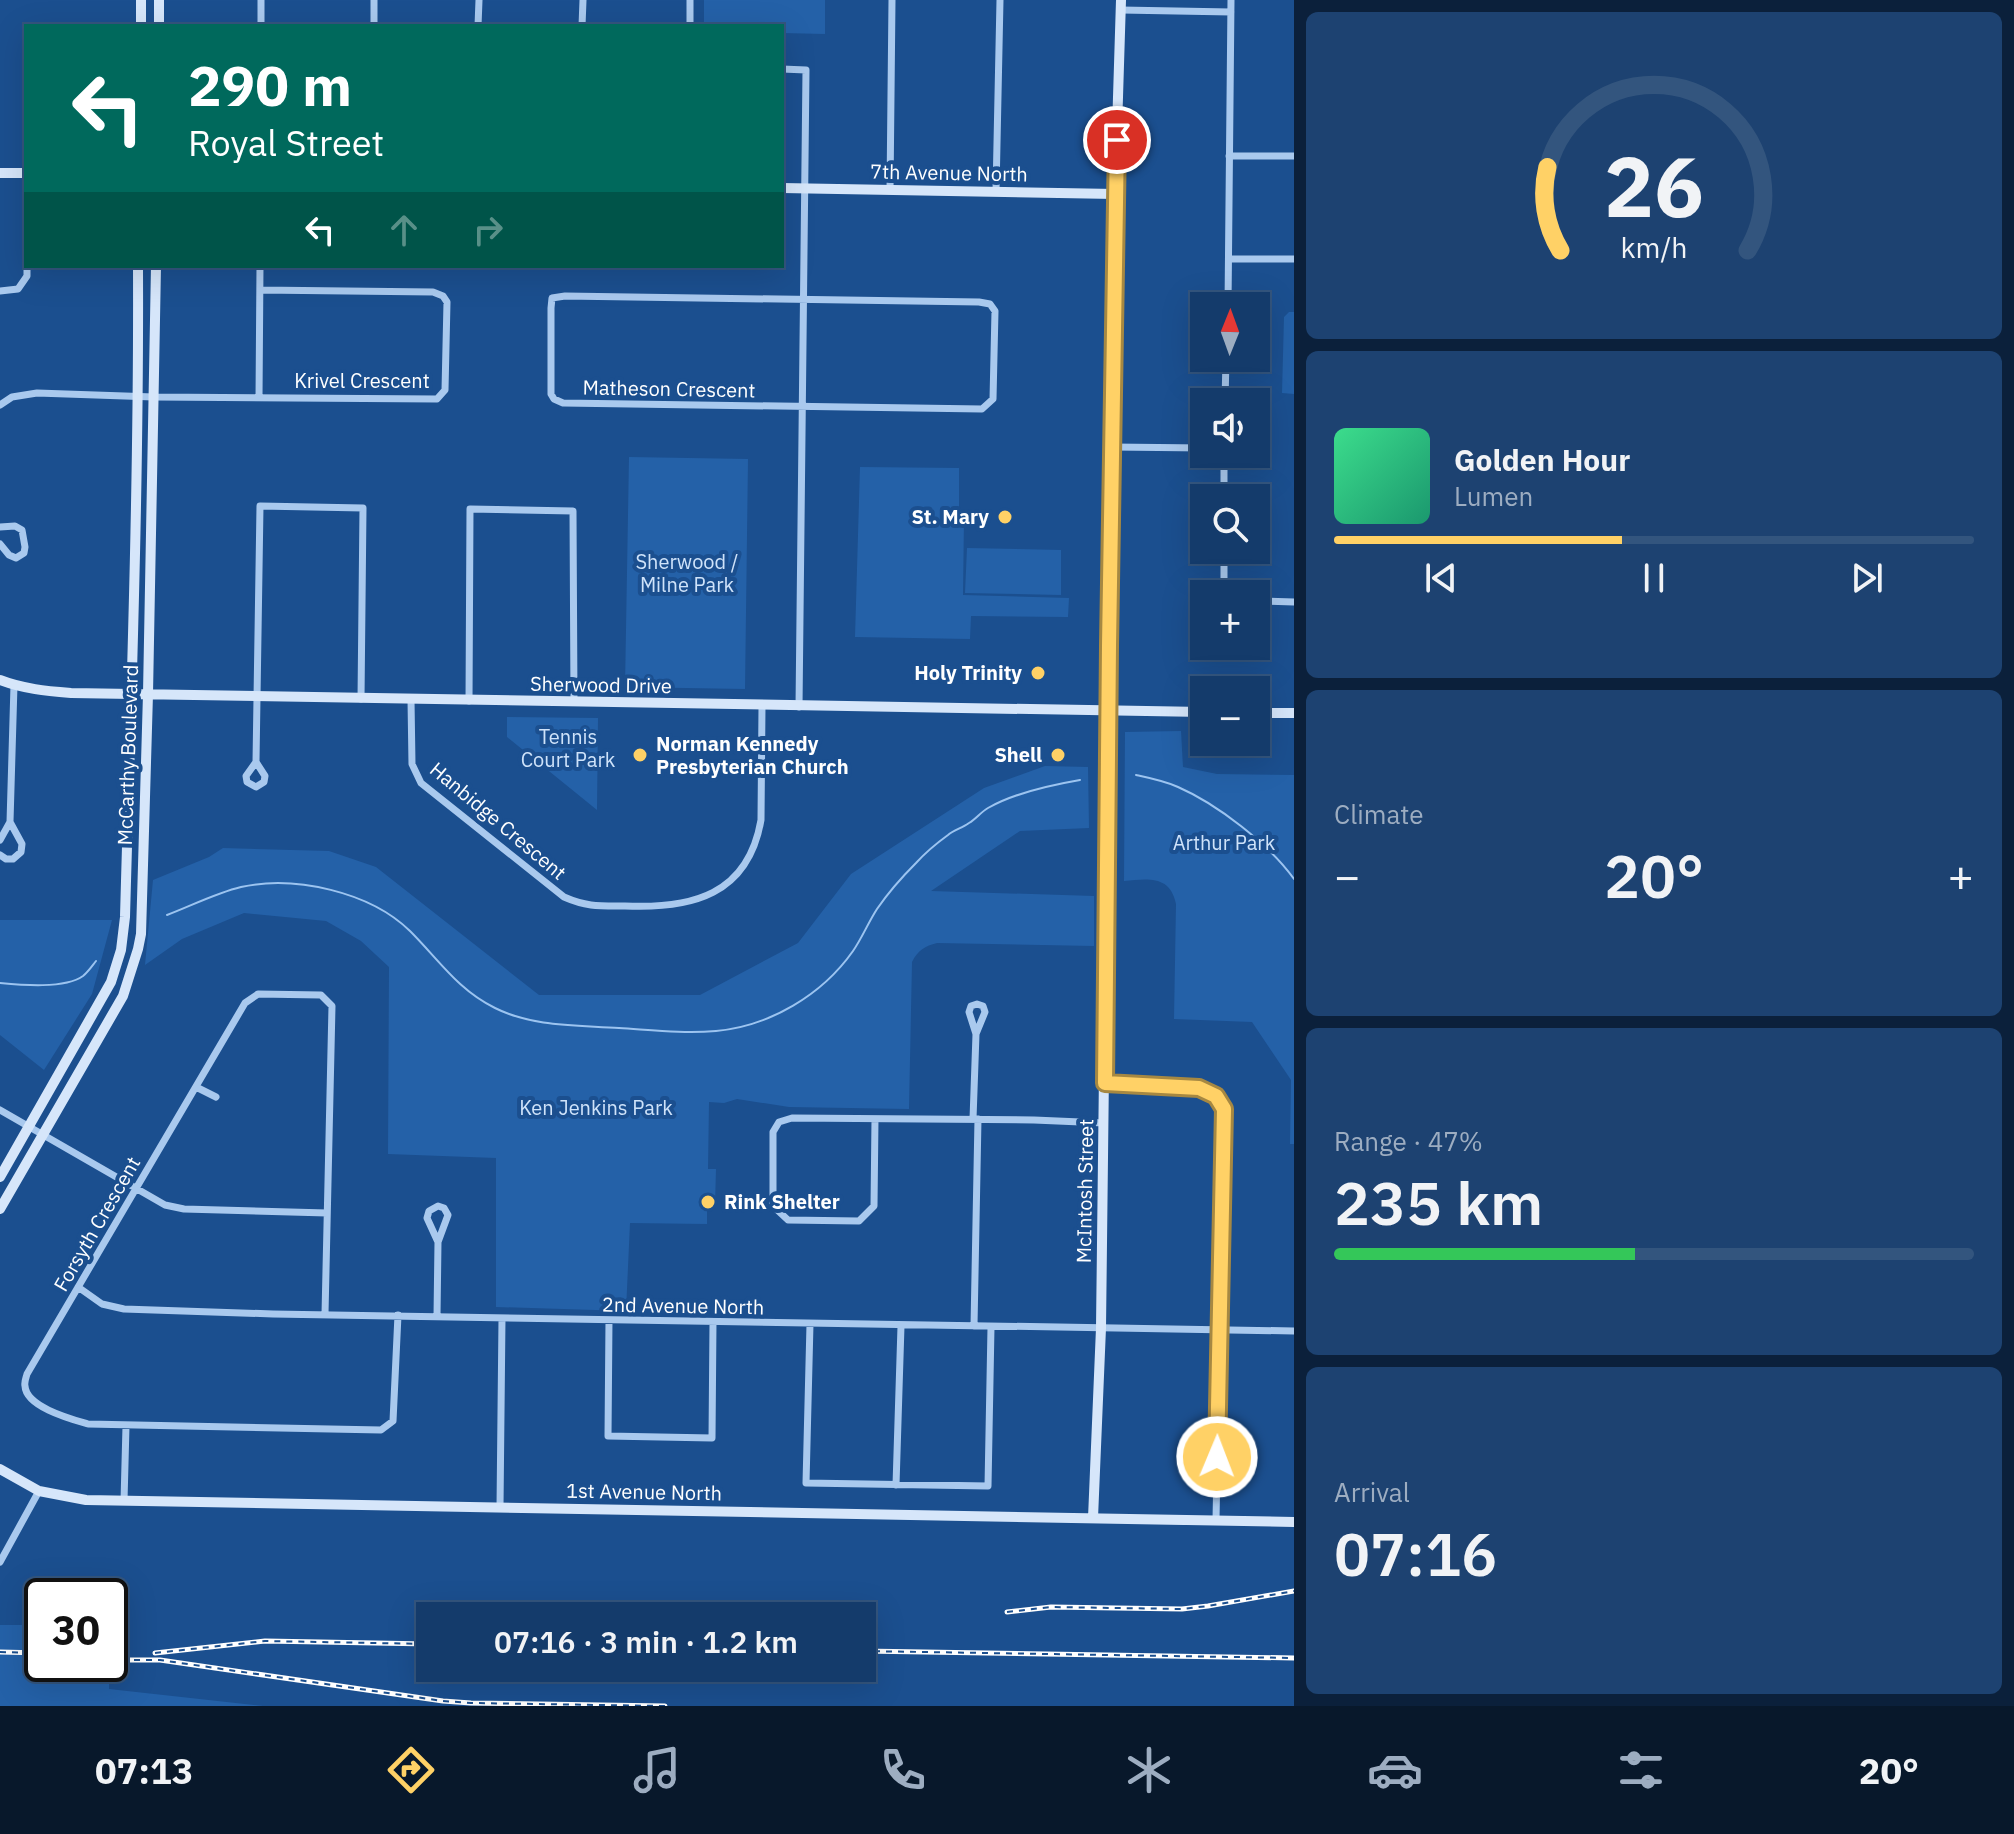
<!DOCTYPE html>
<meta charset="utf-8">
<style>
:root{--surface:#143b6b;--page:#1d4271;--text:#f1f3f6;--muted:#9dadc1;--line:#33557e;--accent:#ffd166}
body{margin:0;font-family:"IBM Plex Sans",sans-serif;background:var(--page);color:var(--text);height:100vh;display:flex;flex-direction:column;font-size:30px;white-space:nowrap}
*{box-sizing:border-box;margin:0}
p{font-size:26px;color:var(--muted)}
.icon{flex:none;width:44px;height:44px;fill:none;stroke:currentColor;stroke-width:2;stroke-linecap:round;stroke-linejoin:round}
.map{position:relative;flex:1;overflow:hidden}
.sheet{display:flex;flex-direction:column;gap:12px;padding:12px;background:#0b203b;width:720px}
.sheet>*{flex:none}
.banner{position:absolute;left:24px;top:24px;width:760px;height:244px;border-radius:0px;box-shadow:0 8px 32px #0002,0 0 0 2px var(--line);background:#00695c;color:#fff;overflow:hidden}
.needle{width:52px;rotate:1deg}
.buttons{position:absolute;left:1190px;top:292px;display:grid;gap:16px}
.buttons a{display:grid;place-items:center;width:80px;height:80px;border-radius:0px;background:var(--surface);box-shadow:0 8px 32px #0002,0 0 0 2px var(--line);font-size:40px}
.speed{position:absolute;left:24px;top:1578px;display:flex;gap:16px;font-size:40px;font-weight:700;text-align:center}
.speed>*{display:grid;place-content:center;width:104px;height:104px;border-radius:50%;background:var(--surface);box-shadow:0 8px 32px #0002,0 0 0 2px var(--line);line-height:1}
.speed .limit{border:4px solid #111;border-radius:12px;background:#fff;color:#111}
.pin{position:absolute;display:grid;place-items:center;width:68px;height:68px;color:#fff;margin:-34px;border:4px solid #fff;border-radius:50%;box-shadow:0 2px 8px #0007}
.me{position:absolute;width:88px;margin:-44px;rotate:1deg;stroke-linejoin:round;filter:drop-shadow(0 0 6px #0008)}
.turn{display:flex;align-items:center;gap:28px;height:168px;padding:0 32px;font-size:36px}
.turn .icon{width:104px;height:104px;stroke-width:2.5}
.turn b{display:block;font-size:56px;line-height:68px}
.lanes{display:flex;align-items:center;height:76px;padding:0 32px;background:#0003;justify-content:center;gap:40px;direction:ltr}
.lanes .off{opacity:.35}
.big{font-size:60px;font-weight:600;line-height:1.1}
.sheet .widget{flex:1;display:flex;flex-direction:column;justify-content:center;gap:12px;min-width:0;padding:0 28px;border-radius:12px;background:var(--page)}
.sheet .dial{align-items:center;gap:0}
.dial svg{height:208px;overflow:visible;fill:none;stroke:var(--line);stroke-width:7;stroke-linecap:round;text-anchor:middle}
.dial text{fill:var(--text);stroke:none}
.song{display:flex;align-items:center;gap:24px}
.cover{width:96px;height:96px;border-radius:12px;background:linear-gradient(135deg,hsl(150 70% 55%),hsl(160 70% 35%))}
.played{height:8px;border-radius:4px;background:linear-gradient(90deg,var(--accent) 45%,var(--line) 45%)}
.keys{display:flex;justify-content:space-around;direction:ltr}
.heat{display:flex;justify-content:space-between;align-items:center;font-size:44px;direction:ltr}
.charge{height:12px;border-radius:6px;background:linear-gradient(90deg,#34c759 47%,var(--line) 0)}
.trip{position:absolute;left:416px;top:1602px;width:460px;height:80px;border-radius:0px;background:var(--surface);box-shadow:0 8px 32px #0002,0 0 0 2px var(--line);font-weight:600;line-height:80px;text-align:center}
.menu{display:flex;height:128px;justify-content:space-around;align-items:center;background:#08182b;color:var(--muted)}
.menu .icon{width:56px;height:56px}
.menu .selected{color:var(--accent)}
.menu b{font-size:36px;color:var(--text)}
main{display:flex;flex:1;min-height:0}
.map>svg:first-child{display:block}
</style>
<main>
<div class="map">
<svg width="1294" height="1706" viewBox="0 0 1294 1706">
<rect width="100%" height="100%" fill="#1b4f8f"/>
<!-- green -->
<path fill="#2461a8" d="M704,0H825V34L782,33V26H704Z
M1289,312H1294V394L1282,393L1284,317Z
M629,457L748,459L745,689L625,687Z
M860,467L959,468V517H964L963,595L1069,598L1068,617L971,616L970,639L855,637Z
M967,548L1061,550V595L965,593Z
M507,717L598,718L597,810L507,737Z
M1181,731L1183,767L1217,774L1294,775V1144H1290L1291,1080L1252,1022L1174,1019L1176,904C1170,875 1148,879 1124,881L1125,732Z
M1045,766L1088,767L1089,828L1020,831L931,891L1094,896V946L937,943C925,946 918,950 912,962L909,1109L789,1107L737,1099L724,1103L709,1102L708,1169H716L715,1205H707V1224L630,1223L626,1311L496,1307V1158L388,1154L389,967L361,941L326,921L244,913L182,939L145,965L153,880L209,857L223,848L329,851L376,867L539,995H700L798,943L851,874L984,788Z
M0,920H112L92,994L44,1070L0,1035Z
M0,1625H42V1664H109V1689L263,1706H0Z"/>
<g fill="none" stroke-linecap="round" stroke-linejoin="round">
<!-- stream -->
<path stroke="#9cc4f0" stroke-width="2" d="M1136,775C1150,778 1165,781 1178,787C1217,804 1269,844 1294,879
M167,915C191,906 216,893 241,887C295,875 370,892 410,931C439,960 458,990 495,1008C533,1027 577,1025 619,1028C651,1030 684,1034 716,1031C770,1026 822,995 853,951C862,938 868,923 877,909C888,893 902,877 916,863C925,853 937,843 948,835C954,830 962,828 969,823C976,819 981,812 988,808C1014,793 1051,785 1080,780
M0,983C21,985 65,989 83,976C88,972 92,966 96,961"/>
<!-- street -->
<path stroke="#a9c9ee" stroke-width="7" d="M1121,10L1231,12
M261,26V0
M374,26V0
M478,26L479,0
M582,26L583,0
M690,26V0
M782,69L806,70L799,707
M1229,156H1294
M890,190L892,0
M996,191L1000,0
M1229,259H1294
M0,291L18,289L27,276V266
M565,296L979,302L990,304L995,311L993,399L982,409L563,403L554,399L551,394V308L552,298Z
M1228,306L1231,0
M259,398L260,266
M1225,402L1226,358
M0,405L12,397L37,393L154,397L437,399L445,390L447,302L443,296L433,292L260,290
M1112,447L1204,448
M1224,498V454
M0,527L15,526L22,530L25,547L24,553L16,558L9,555L0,544
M1224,594V550
M1256,601L1294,602
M411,700L412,764L421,783L564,897C587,907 599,906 625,906C692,909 748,895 761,820L762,706
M469,701L470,509L573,511L574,702
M256,762L246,776L247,782L256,787L264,782L265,776L256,762L260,506L363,508L361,699
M0,840L10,822L14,685
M0,855L6,859H13L21,852L22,844L10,822
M1105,1083L1199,1088L1216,1096L1224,1109L1216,1520
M196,1087L216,1097
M0,1110L165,1205L184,1209L327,1213
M875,1119L874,1206L859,1221L788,1220L773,1206V1132L779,1122L792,1118L1034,1120L1104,1123
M973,1119L976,1034L969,1012L971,1006L977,1004L983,1006L985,1012L976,1034
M78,1287L102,1304L124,1309L273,1314L1294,1331
M325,1314L332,1006L321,995L258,994L245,1003L27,1374C26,1378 24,1382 25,1386C26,1407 71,1419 88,1424L381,1430L393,1421L398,1315
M437,1316L438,1242L448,1215L444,1208L438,1206L429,1211L427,1218L438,1242
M609,1320L608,1436L712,1438L713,1322
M810,1324L806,1483L988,1486L991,1327
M974,1326L978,1119
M896,1485L901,1326
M124,1501L126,1426
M500,1507L502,1318
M0,1562L39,1491"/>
<!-- secondary -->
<path stroke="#d6e6fa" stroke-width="10" d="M141,26V0
M159,26V0
M0,173H26
M782,188L1115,194
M0,680C23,689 47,691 71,693L1204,712
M1256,713H1294
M0,1177L111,982L121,950L125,917C131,700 139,483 138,266
M0,1209L123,996L138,949L141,934L148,694L156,266
M0,1469L39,1491L86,1500L1294,1522
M1093,1518L1101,1328L1109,646L1115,194L1121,0"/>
<!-- rail casing -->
<g stroke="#fff" stroke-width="5">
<path id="rail" d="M1007,1612L1051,1607L1182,1609L1208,1606L1294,1591
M862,1651L1294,1658
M0,1652L42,1653
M155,1653L265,1641L430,1644
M110,1660H160L443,1701L471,1703L665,1706"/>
</g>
<!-- rail -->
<use href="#rail" stroke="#1b4f8f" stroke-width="2" stroke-dasharray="6" stroke-linecap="butt"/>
</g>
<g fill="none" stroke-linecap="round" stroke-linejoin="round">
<!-- route casing -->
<g stroke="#a68842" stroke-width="20">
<path id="route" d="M1117,140L1109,646L1105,1083L1199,1088L1216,1096L1224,1109L1217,1457"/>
</g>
<!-- route -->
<use href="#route" stroke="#ffd166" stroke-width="14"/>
</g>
<!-- markers -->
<g fill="#ffd166" stroke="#1b4f8f" stroke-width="3">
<circle cx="1005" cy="517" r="8"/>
<circle cx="1038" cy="673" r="8"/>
<circle cx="640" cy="755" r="8"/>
<circle cx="1058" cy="755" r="8"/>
<circle cx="708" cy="1202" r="8"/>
</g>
<g text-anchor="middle" stroke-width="8" stroke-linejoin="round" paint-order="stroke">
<!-- street labels -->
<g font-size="20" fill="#fff" stroke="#1b4f8f">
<text transform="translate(949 173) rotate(1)" y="7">7th Avenue North</text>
<text x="362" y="388">Krivel Crescent</text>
<text transform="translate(669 389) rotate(1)" y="7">Matheson Crescent</text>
<text transform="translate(601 685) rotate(1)" y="7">Sherwood Drive</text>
<text transform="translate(128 755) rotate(-88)" y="7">McCarthy Boulevard</text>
<text transform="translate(498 821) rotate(40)" y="7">Hanbidge Crescent</text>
<text transform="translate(1085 1191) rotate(-89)" y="7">McIntosh Street</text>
<text transform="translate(97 1224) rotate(-60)" y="7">Forsyth Crescent</text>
<text transform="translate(683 1306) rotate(1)" y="7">2nd Avenue North</text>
<text transform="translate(644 1492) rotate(1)" y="7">1st Avenue North</text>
</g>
<!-- poi labels -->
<g font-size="20" font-weight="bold" fill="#fff" stroke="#1b4f8f" text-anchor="end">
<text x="989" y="524">St. Mary</text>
<text x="1022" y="680">Holy Trinity</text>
<text x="656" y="751" text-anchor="start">Norman Kennedy<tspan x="656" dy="23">Presbyterian Church</tspan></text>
<text x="1042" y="762">Shell</text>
<text x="724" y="1209" text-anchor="start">Rink Shelter</text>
</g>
<!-- park labels -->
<g font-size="20" fill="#cfe3fa" stroke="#1b4f8f">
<text x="687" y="569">Sherwood /<tspan x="687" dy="23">Milne Park</tspan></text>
<text x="568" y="744">Tennis<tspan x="568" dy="23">Court Park</tspan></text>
<text x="1224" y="850">Arthur Park</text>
<text x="596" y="1115">Ken Jenkins Park</text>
</g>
</g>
</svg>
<div class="buttons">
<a><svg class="needle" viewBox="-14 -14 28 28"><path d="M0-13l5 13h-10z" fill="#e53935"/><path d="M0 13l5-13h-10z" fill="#9dadc1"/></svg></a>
<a><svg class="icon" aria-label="sound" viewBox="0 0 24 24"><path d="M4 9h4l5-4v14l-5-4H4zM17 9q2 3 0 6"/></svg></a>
<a><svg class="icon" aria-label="search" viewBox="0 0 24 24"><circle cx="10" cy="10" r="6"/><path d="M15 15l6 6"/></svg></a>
<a>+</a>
<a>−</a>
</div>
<div class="speed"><div class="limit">30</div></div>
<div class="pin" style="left:1117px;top:140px;background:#d93025"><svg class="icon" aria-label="arrive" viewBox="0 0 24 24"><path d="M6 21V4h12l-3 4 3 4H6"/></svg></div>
<svg class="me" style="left:1217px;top:1457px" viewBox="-20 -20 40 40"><circle r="17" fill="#ffd166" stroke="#fff" stroke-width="3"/><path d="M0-11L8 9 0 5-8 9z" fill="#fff"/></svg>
<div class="trip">07:16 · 3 min · 1.2 km</div>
<div class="banner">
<div class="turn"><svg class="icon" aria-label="left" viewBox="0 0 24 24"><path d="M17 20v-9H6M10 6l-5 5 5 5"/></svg><div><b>290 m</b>Royal Street</div></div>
<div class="lanes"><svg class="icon" aria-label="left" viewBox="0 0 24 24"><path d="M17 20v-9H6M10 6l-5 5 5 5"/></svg><svg class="icon off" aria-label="ahead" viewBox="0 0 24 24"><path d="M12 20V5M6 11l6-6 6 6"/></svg><svg class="icon off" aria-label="right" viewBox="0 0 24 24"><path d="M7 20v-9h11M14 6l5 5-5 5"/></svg></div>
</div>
</div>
<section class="sheet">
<div class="widget dial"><svg viewBox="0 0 100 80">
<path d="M14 69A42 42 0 1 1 86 69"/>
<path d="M14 69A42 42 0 0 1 9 37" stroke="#ffd166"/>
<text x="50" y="56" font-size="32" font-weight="700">26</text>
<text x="50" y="72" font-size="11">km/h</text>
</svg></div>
<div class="widget">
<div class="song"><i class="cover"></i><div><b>Golden Hour</b><p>Lumen</p></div></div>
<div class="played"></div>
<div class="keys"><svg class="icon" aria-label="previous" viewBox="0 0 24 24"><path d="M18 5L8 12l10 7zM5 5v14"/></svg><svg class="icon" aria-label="pause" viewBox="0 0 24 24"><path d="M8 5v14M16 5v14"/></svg><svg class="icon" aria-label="next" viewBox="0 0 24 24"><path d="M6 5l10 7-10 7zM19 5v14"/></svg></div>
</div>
<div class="widget"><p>Climate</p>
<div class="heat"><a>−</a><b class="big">20°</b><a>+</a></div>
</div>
<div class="widget"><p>Range · 47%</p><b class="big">235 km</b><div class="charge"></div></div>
<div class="widget"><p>Arrival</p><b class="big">07:16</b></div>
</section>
</main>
<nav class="menu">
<b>07:13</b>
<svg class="icon selected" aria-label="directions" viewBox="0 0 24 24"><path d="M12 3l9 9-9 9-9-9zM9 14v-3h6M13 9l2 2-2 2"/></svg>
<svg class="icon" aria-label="music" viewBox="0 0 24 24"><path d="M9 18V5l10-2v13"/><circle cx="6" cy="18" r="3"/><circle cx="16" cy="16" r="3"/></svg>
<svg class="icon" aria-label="phone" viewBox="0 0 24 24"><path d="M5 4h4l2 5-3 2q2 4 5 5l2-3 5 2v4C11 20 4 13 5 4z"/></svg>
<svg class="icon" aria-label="climate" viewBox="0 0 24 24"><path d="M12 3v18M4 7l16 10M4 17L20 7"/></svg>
<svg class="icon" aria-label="car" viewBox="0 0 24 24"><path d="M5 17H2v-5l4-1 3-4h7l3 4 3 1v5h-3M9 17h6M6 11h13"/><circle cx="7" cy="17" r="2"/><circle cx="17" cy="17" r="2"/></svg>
<svg class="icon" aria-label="filters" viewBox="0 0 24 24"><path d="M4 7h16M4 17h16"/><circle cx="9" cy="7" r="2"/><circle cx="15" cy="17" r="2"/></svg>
<b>20°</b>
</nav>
